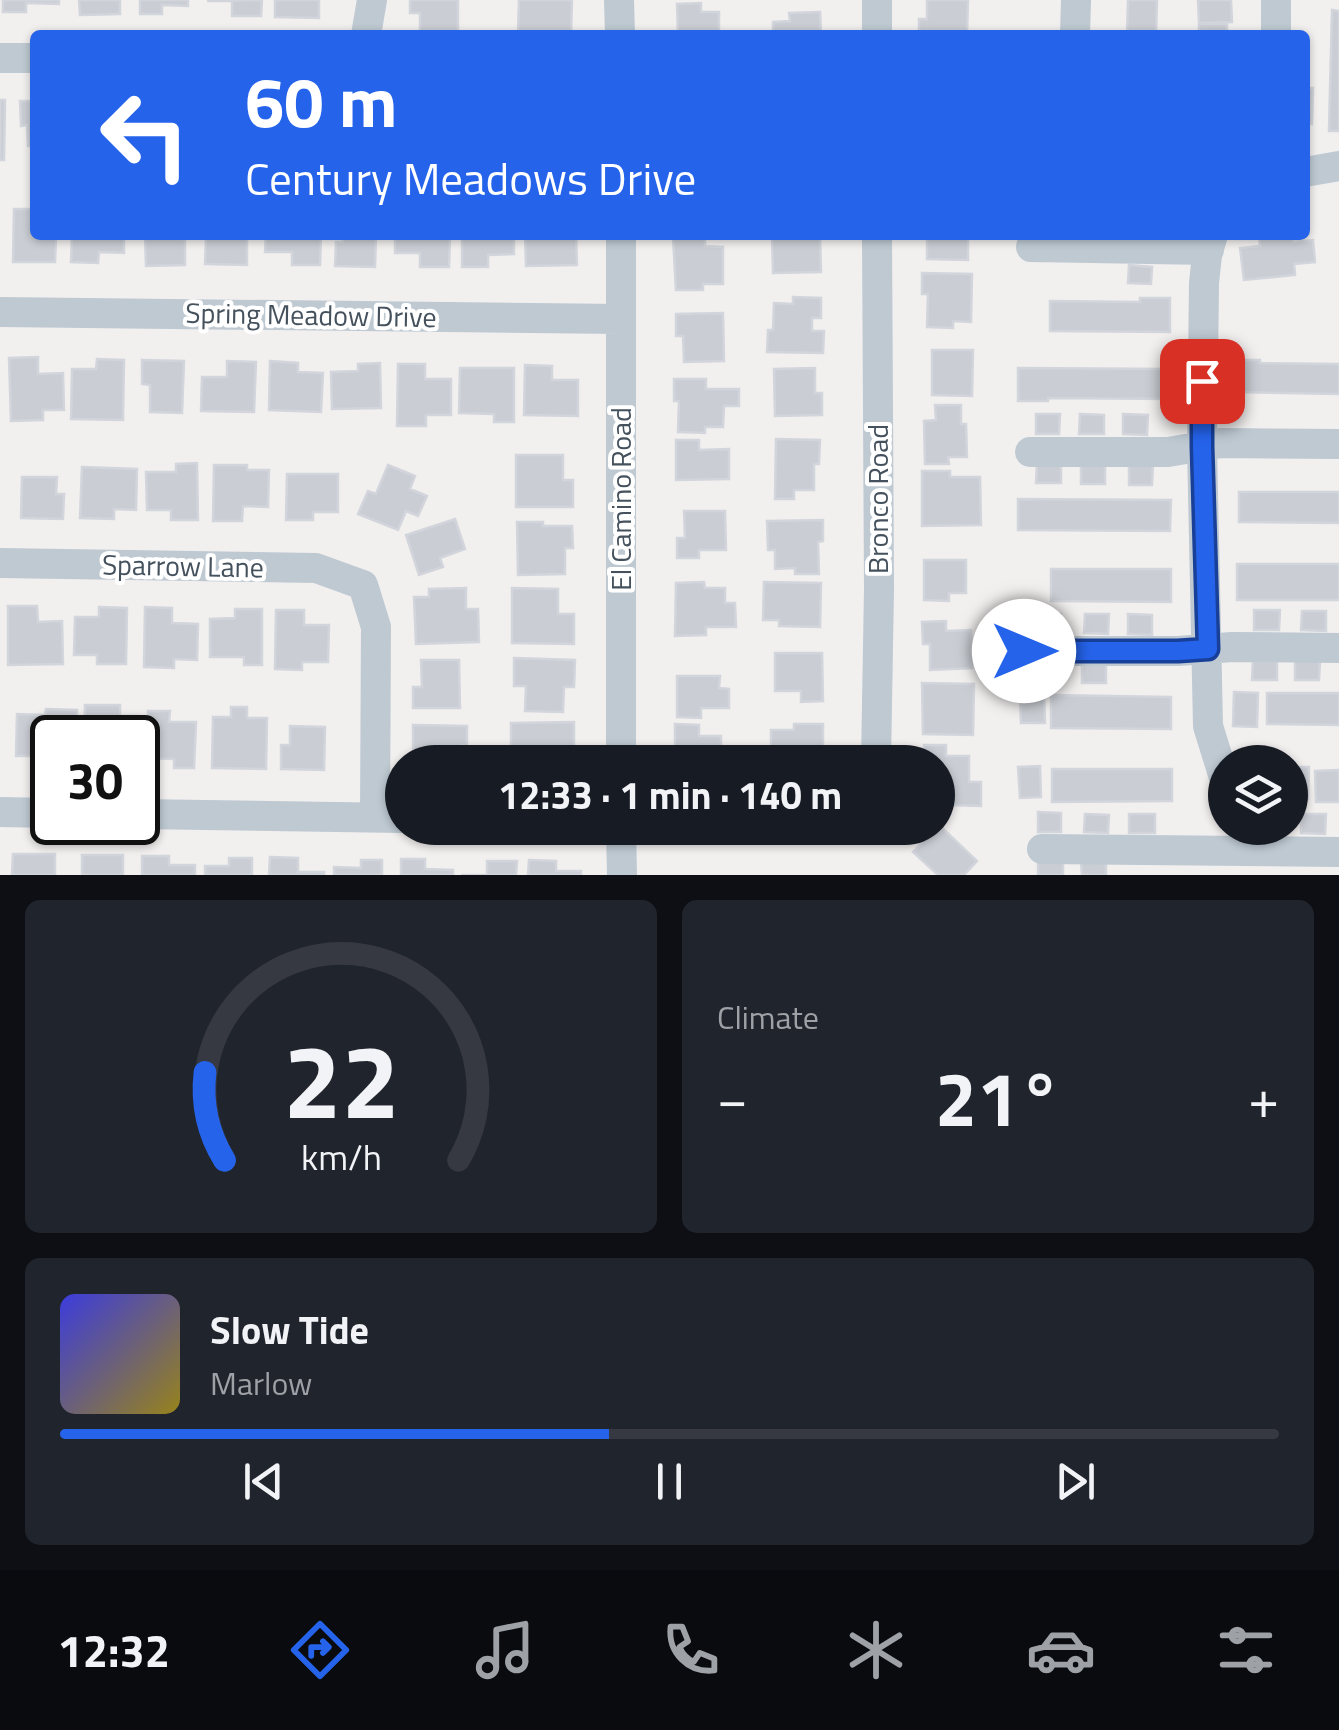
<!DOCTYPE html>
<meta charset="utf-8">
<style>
:root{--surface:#171b24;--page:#20242c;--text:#f1f3f6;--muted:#9ea1a6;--line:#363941;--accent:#2563eb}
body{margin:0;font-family:"Titillium Web",sans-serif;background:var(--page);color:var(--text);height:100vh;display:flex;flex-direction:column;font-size:38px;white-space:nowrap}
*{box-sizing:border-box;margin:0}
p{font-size:32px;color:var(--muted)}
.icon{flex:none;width:55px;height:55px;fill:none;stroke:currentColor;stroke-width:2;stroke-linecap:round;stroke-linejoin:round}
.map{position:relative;height:875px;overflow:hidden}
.side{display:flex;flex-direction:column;gap:25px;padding:25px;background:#0d0f14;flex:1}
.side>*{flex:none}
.guide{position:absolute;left:30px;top:30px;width:1280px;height:210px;border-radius:10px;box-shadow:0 2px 8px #0004;background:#2563eb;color:#fff;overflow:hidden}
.fabs{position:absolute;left:1208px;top:745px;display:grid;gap:20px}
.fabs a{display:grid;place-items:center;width:100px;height:100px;border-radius:50%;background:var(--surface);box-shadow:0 2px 8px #0004;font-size:50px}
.speed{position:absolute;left:30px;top:715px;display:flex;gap:20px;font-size:50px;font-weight:700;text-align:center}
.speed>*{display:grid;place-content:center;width:130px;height:130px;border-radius:50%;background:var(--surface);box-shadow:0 2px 8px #0004;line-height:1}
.speed .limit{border:5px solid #111;border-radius:15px;background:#fff;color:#111}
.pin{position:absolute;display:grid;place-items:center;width:85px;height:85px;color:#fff;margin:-42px;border-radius:20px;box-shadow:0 5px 15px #0006}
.me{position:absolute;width:110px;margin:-55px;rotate:90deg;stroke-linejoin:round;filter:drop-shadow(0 0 8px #0008)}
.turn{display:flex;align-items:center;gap:35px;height:210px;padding:0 50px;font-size:45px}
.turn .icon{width:130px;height:130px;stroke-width:2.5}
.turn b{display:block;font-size:70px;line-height:85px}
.big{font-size:75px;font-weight:700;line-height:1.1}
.side .card{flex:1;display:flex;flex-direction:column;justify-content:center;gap:15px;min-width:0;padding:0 35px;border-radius:15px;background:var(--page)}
.side .dial{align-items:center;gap:0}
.dial svg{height:260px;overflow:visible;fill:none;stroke:var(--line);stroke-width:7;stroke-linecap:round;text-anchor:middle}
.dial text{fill:var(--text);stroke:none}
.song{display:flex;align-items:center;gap:30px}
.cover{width:120px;height:120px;border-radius:15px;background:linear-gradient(135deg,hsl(240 70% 55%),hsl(50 70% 35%))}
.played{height:10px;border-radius:5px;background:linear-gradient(90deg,var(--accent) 45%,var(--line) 45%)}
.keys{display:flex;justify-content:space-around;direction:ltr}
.heat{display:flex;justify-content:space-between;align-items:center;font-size:55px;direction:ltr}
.side .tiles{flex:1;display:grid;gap:25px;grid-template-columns:1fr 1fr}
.card:last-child{grid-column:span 2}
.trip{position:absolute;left:385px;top:745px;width:570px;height:100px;border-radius:50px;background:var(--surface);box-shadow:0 2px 8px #0004;font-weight:700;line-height:100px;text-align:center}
.dock{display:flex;height:160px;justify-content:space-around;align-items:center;background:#090b0e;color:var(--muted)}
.dock .icon{width:70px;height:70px}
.dock .current{color:var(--accent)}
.dock b{font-size:45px;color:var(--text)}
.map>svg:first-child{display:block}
</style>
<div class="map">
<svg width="1339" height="875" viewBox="0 0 1339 875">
<rect width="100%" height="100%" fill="#f2efef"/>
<!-- building -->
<path fill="#caced4" stroke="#d2d5db" stroke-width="2.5" d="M3,0H59V4L26,3V12H3Z
M79,0H120V14L80,15Z
M140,0H188V6L162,5V14H140Z
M262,0L261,16H232V1H207Z
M275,0H319V18L275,17Z
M410,0H458V35H420V13H410Z
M519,0H572L571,35H513V33H518Z
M927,0H968L967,33L919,35V19H927Z
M1128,0H1157L1156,35H1127Z
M1198,0H1231L1232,22L1199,23Z
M701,3V12H719V35H678L677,4Z
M1332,10L1339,11V131H1329Z
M820,12L821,34L773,35V22L790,21L789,13Z
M1199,24H1227V35H1199Z
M1305,88H1313L1312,124L1305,123Z
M0,100H5L4,160H0Z
M20,101H35V146H28L27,125L21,126Z
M14,209H35V235L56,238L55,262H13Z
M72,235H124V253L99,252L98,263L71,262Z
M145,235H175V239H185V265L146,266Z
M213,235H247V265L205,264L206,239H213Z
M266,235H321L320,265H292V252H265Z
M343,235H376L375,267L335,266L336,242H343Z
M395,235H450L449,267H420V253H395Z
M462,235H514V254L488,255V267H462Z
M525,235H576L577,265L526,266Z
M772,235H820L821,272L773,273Z
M927,235H968V260L927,259Z
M1259,235H1292L1293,242L1313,240L1315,262L1294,264L1295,275L1244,280L1240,248L1260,246Z
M673,237H705V246L723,247V284H703V290H676Z
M1129,265L1152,267L1151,284L1128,283Z
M922,273L972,274L971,322L953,321V328L927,327L928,294H922Z
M793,297L821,298V318H812V331H824L823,353L767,352L768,330H773L774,303L793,304Z
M1140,298H1170V332L1050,331V301L1140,302Z
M723,313L724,361L684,362L683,336H676V314Z
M932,350H973L972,396L932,395Z
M38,357V374L63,373L64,410H43V420L11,421L9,358Z
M97,359L124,360L123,420L71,419L72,369H96Z
M142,360L184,361L182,413L150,412V385L142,384Z
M1234,360H1260V363L1339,364V394L1234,392Z
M227,361L256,362L254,412L201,411L202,377H227Z
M270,361L298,363V372L323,373L321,412L269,410Z
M380,363L381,408L332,409L331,372L358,371V364Z
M398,364H425V379H451V415H426V426H397Z
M525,365L552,366V380H578V416L524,415Z
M460,368H514V422H494V414L459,413Z
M815,368V393H822V415L775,416L774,369Z
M1018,368L1170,369V399L1048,398V401H1018Z
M674,379H706V389H739V406H724L723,427H705V433L678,432L679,401H674Z
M935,405H961V424H966L967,457H948L949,464H925L924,421L936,420Z
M1036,414H1060L1059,434H1036Z
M1080,414L1104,415V434H1079Z
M1123,414L1148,415L1147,435L1123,434Z
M776,439L820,440L819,464H814V490H794V499H775Z
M676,440H699V450L729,449V479L676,480Z
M516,455H563V480H573V507H516Z
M197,463L198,520H171V510H147L146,472H176V464Z
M1037,463L1061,464V483H1036Z
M1081,464H1105V484H1081Z
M1129,464L1153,465L1152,485H1129Z
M214,465H247V470H269L268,507L243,506L242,521H213Z
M388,465L415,476L410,489L427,496L418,516L406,511L398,530L358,514L368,491L376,494Z
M82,467L137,469L136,510L114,509V519L80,518Z
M922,471H950V477H980L981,525L922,526Z
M287,474H338V512H313V520H286Z
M22,477H57L56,494H64L63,519L21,518Z
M1239,492H1339V523L1239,522Z
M1018,499L1171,500L1170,531L1018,530Z
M684,511H725L726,550H699V558H677V538H685Z
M455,519L465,549L440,558L443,567L419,575L406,535Z
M823,520V541L818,542L819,574H795V568L775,569V550H768L767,521Z
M517,522H543V526H572L573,548H565V574L518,575Z
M924,560H966V593H949V601L924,600Z
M1237,564H1339V600H1237Z
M1051,569H1171V602L1051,601Z
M704,582L705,588H725V603H735L736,627H706V635L675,636L676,583Z
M764,582L821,583L820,627L779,626V620H763Z
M466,588V609H478L479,642L416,644L414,597H429V589Z
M512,588L558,589V614H574V644L512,643Z
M8,606H37L38,622L62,621L63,664L8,665Z
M99,607L127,608L126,664H97V655H74L75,617H99Z
M145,607L172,608V623L198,624L197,660L174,659V668L144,667Z
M235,609H262V665H244V657H210V619L235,618Z
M276,610H304V625H329L328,662H302V670L275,669Z
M1254,610H1280L1279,630H1254Z
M1302,611H1326V631L1301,630Z
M1037,614H1061L1060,633H1036Z
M1085,614H1109L1108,634L1084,633Z
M1128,614L1152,615V635L1128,634Z
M946,621V631L971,630L972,668L930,670V644H923L922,622Z
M775,653H822L823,701L801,702V691H775Z
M514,658L575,660L574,687H564L563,712L525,711L526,686H514Z
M1253,659L1277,660V680H1252Z
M421,660H459L460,708H413V687H422Z
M1295,660L1320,661L1319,680H1295Z
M1082,663L1106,664V683H1082Z
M677,676H720L719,688L729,689V708H701V718L677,717Z
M922,683L974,684L973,735L923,734Z
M1234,692L1258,693L1257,727L1233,726Z
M1267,693H1339V725L1267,724Z
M1044,695L1045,723H1021L1020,696Z
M1051,695L1171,697V729L1051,728Z
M85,705H120V716H138V753V738H84Z
M231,707H247V718H267L266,769L212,768L213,717H231Z
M46,709L77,710V720H71V738H52V766H42V756H16L17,714L45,715Z
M148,711H170L169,722H196L194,768H174V759L147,758Z
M574,722V751H560V762H523V755L511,756V723Z
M675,724L699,725V736H721V762H680L681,751L675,750Z
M794,724H823V762H771V730H794Z
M413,725L467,726V745H462V762H422L423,753H413Z
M290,726L325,727L324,770L281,769V745H290Z
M924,745H946V756H969V782H981V806L947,805L948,797H938V762H924Z
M1040,766L1041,797L1020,798L1018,767Z
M1290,767H1309L1308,799L1290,798Z
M1052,769H1172V801L1052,802Z
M1339,770V802H1316L1315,771Z
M1038,812L1061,813V832H1038Z
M1085,814L1109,815L1108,833L1084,832Z
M1129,814H1155V833H1129Z
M1301,814H1326L1325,834L1301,833Z
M939,825L977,861L964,875H938L913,852Z
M13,854H55V875H12Z
M82,855H123V875H82Z
M142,856H169V865H195V875H142Z
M270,857L298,858V872H324V875H269Z
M229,858H252V875H205V866H229Z
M401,859H425V869L453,870V875H401Z
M361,860H382V875H334V867L361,868Z
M529,860L556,861V871H581V875H528Z
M487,861H517L516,875H461H487Z
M1038,862H1063V875H1038Z
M1081,862H1106V875H1082Z"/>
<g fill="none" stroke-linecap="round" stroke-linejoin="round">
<!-- minor -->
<path stroke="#bec9d2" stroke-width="30" d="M619,0L620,35
M877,0V35
M366,35L372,0
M1075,35L1076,0
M1276,35V0
M0,58H35
M1305,172L1339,166
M621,235V762
M1213,235L1207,255L1204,283L1202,446L1208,726L1225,781
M1031,247L1209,250
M0,312L621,319
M1030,452H1168L1221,443L1339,444
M0,563L316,568L363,585L376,627L375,817
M1024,651H1178L1232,647L1339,648
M876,762L879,588L877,235
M0,812L52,813
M138,814L402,818
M621,828L622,875
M1042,849L1339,852"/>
</g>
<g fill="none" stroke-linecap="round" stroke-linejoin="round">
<!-- route casing -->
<g stroke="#184099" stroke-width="25">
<path id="route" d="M1024,651H1178L1208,649L1202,446V381"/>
</g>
<!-- route -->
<use href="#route" stroke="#2563eb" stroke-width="18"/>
</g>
<g text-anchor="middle" stroke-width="8" stroke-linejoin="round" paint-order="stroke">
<!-- street labels -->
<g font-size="28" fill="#45525e" stroke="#fff">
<text transform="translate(311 315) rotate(1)" y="10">Spring Meadow Drive</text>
<text transform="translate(621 499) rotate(-90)" y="10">El Camino Road</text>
<text transform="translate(878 499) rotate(-90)" y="10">Bronco Road</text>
<text transform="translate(183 566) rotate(1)" y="10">Sparrow Lane</text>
</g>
</g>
</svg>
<div class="fabs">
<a><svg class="icon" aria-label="layers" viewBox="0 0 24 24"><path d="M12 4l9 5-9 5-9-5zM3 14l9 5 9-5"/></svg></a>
</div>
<div class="speed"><div class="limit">30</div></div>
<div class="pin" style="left:1202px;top:381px;background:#d93025"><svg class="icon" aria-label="arrive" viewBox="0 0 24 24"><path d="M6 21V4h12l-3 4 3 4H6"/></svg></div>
<svg class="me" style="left:1024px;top:651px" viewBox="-20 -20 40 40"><circle r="19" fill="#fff"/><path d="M0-13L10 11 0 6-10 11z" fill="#2563eb"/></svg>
<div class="trip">12:33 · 1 min · 140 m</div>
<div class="guide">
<div class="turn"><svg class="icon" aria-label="left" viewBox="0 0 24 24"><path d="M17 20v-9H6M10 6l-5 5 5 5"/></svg><div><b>60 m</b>Century Meadows Drive</div></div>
</div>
</div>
<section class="side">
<div class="tiles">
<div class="card dial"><svg viewBox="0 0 100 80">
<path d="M14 69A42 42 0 1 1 86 69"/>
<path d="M14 69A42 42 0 0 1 8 42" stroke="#2563eb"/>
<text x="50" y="56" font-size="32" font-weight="700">22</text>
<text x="50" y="72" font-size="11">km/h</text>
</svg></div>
<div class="card"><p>Climate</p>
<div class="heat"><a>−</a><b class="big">21°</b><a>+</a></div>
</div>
<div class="card">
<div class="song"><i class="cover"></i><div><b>Slow Tide</b><p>Marlow</p></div></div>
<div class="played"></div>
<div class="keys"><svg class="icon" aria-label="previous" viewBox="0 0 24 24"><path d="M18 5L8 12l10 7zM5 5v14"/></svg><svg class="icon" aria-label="pause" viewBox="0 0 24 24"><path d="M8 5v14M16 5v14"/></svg><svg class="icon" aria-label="next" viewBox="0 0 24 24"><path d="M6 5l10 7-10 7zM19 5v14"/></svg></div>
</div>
</div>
</section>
<nav class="dock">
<b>12:32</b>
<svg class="icon current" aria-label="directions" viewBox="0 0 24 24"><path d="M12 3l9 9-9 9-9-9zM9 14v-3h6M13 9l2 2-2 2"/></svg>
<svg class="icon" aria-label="music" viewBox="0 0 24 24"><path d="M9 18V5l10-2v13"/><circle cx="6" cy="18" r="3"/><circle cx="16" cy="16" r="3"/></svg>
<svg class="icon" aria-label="phone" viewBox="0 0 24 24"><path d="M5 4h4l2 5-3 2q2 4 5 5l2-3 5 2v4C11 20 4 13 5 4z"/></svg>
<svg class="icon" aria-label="climate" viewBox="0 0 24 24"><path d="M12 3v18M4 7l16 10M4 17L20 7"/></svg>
<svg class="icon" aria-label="car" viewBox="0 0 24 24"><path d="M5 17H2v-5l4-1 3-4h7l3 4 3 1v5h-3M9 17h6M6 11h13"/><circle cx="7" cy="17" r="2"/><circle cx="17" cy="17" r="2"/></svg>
<svg class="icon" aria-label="filters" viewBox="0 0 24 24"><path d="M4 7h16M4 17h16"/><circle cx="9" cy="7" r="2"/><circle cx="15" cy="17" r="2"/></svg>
</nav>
